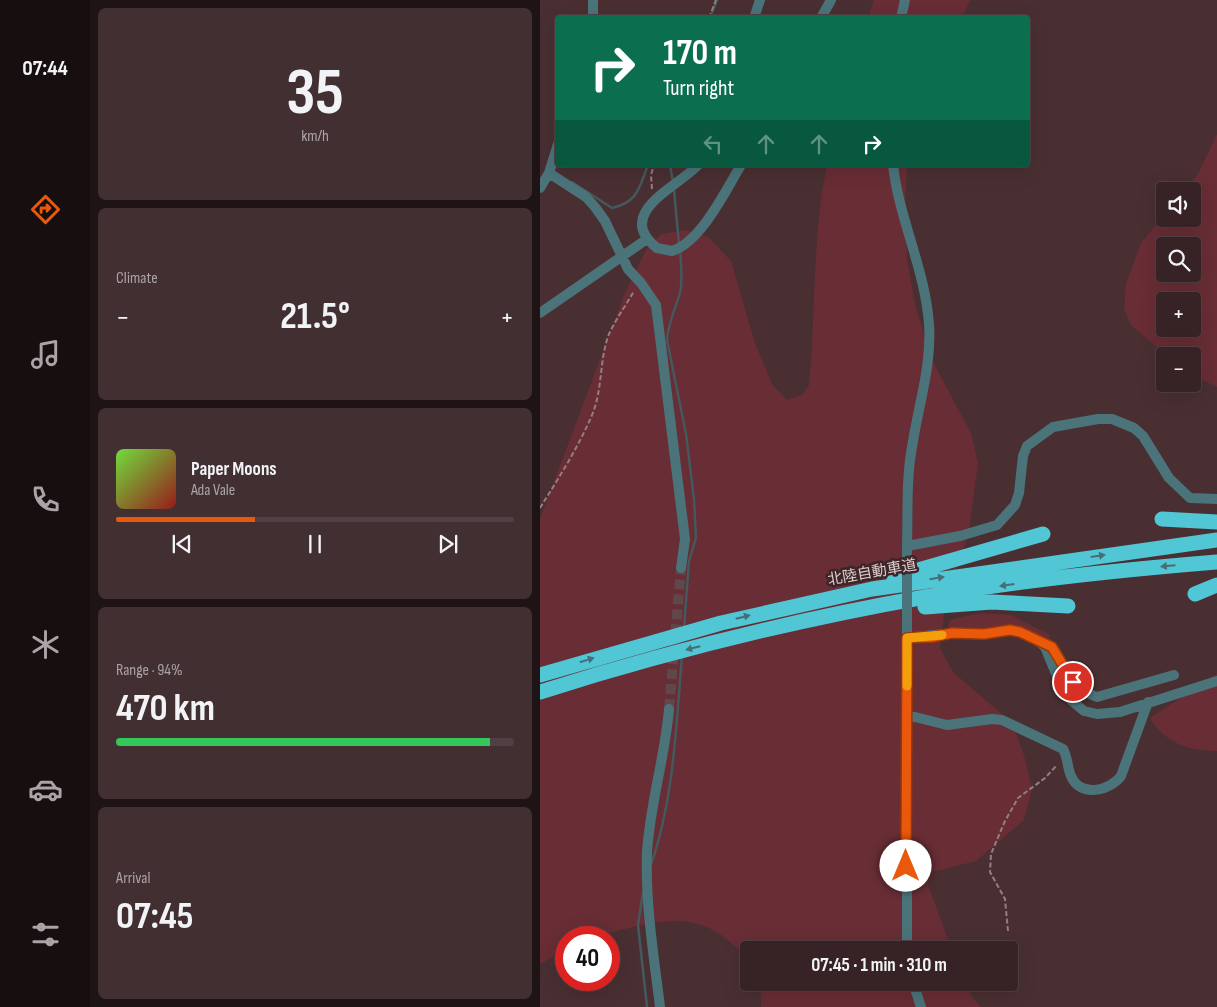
<!DOCTYPE html>
<meta charset="utf-8">
<style>
:root{--surface:#372326;--page:#422f32;--text:#f1f3f6;--muted:#aaa4a7;--line:#514043;--accent:#ea580c}
body{margin:0;font-family:"Sofia Sans Condensed","Noto Sans JP",sans-serif;background:var(--page);color:var(--text);height:100vh;display:flex;flex-direction:column;font-size:19px;white-space:nowrap}
*{box-sizing:border-box;margin:0}
p{font-size:16px;color:var(--muted)}
.icon{flex:none;width:28px;height:28px;fill:none;stroke:currentColor;stroke-width:2;stroke-linecap:round;stroke-linejoin:round}
.map{position:relative;flex:1;overflow:hidden}
.side{display:flex;flex-direction:column;gap:8px;padding:8px;background:#1e1315;width:450px}
.side>*{flex:none}
.guide{position:absolute;left:15px;top:15px;width:475px;height:152px;border-radius:5px;box-shadow:0 5px 20px #0002,0 0 0 1px var(--line);background:#0b6e4f;color:#fff;overflow:hidden}
.fabs{position:absolute;left:616px;top:182px;display:grid;gap:10px}
.fabs a{display:grid;place-items:center;width:45px;height:45px;border-radius:5px;background:var(--surface);box-shadow:0 5px 20px #0002,0 0 0 1px var(--line);font-size:25px}
.speed{position:absolute;left:15px;top:926px;display:flex;gap:10px;font-size:25px;font-weight:700;text-align:center}
.speed>*{display:grid;place-content:center;width:65px;height:65px;border-radius:50%;background:var(--surface);box-shadow:0 5px 20px #0002,0 0 0 1px var(--line);line-height:1}
.speed .limit{border:8px solid #d22;background:#fff;color:#111}
.pin{position:absolute;display:grid;place-items:center;width:42px;height:42px;color:#fff;margin:-21px;border:2px solid #fff;border-radius:50%;box-shadow:0 1px 5px #0007}
.me{position:absolute;width:55px;margin:-28px;rotate:0deg;stroke-linejoin:round;filter:drop-shadow(0 0 4px #0008)}
.turn{display:flex;align-items:center;gap:18px;height:105px;padding:0 25px;font-size:22px}
.turn .icon{width:65px;height:65px;stroke-width:2.5}
.turn b{display:block;font-size:35px;line-height:42px}
.lanes{display:flex;align-items:center;height:48px;padding:0 25px;background:#0003;justify-content:center;gap:25px;direction:ltr}
.lanes .off{opacity:.35}
.big{font-size:38px;font-weight:700;line-height:1.1}
.side .widget{flex:1;display:flex;flex-direction:column;justify-content:center;gap:8px;min-width:0;padding:0 18px;border-radius:8px;background:var(--page)}
.side .dial{align-items:center;gap:0}
.dial b{font-size:65px;line-height:1}
.song{display:flex;align-items:center;gap:15px}
.cover{width:60px;height:60px;border-radius:8px;background:linear-gradient(135deg,hsl(100 70% 55%),hsl(0 70% 35%))}
.played{height:5px;border-radius:2px;background:linear-gradient(90deg,var(--accent) 35%,var(--line) 35%)}
.keys{display:flex;justify-content:space-around;direction:ltr}
.heat{display:flex;justify-content:space-between;align-items:center;font-size:28px;direction:ltr}
.charge{height:8px;border-radius:4px;background:linear-gradient(90deg,#34c759 94%,var(--line) 0)}
.trip{position:absolute;left:200px;top:941px;width:278px;height:50px;border-radius:5px;background:var(--surface);box-shadow:0 5px 20px #0002,0 0 0 1px var(--line);font-weight:700;line-height:50px;text-align:center}
main{display:flex;flex:1;min-height:0}
.menu{display:flex;flex-direction:column;width:90px;justify-content:space-around;align-items:center;background:#160e0f;color:var(--muted)}
.menu .icon{width:35px;height:35px}
.menu .active{color:var(--accent)}
.menu b{font-size:22px;color:var(--text)}
.map>svg:first-child{display:block}
</style>
<main>
<nav class="menu">
<b>07:44</b>
<svg class="icon active" aria-label="directions" viewBox="0 0 24 24"><path d="M12 3l9 9-9 9-9-9zM9 14v-3h6M13 9l2 2-2 2"/></svg>
<svg class="icon" aria-label="music" viewBox="0 0 24 24"><path d="M9 18V5l10-2v13"/><circle cx="6" cy="18" r="3"/><circle cx="16" cy="16" r="3"/></svg>
<svg class="icon" aria-label="phone" viewBox="0 0 24 24"><path d="M5 4h4l2 5-3 2q2 4 5 5l2-3 5 2v4C11 20 4 13 5 4z"/></svg>
<svg class="icon" aria-label="climate" viewBox="0 0 24 24"><path d="M12 3v18M4 7l16 10M4 17L20 7"/></svg>
<svg class="icon" aria-label="car" viewBox="0 0 24 24"><path d="M5 17H2v-5l4-1 3-4h7l3 4 3 1v5h-3M9 17h6M6 11h13"/><circle cx="7" cy="17" r="2"/><circle cx="17" cy="17" r="2"/></svg>
<svg class="icon" aria-label="filters" viewBox="0 0 24 24"><path d="M4 7h16M4 17h16"/><circle cx="9" cy="7" r="2"/><circle cx="15" cy="17" r="2"/></svg>
</nav>
<section class="side">
<div class="widget dial"><b>35</b><p>km/h</p></div>
<div class="widget"><p>Climate</p>
<div class="heat"><a>−</a><b class="big">21.5°</b><a>+</a></div>
</div>
<div class="widget">
<div class="song"><i class="cover"></i><div><b>Paper Moons</b><p>Ada Vale</p></div></div>
<div class="played"></div>
<div class="keys"><svg class="icon" aria-label="previous" viewBox="0 0 24 24"><path d="M18 5L8 12l10 7zM5 5v14"/></svg><svg class="icon" aria-label="pause" viewBox="0 0 24 24"><path d="M8 5v14M16 5v14"/></svg><svg class="icon" aria-label="next" viewBox="0 0 24 24"><path d="M6 5l10 7-10 7zM19 5v14"/></svg></div>
</div>
<div class="widget"><p>Range · 94%</p><b class="big">470 km</b><div class="charge"></div></div>
<div class="widget"><p>Arrival</p><b class="big">07:45</b></div>
</section>
<div class="map">
<svg width="677" height="1007" viewBox="0 0 677 1007">
<rect width="100%" height="100%" fill="#492f32"/>
<!-- green -->
<path fill="#682d35" fill-rule="evenodd" d="M334,0H430L422,17L328,18Z
M677,134V387L653,375L652,356H627L591,325L584,309L586,283L601,243L625,214V219H652V191H644L658,174ZM652,246V274H625V246ZM652,301V329H625V301Z
M287,165H367L365,209L367,259L376,309L395,366L431,433L438,463L429,533L406,599L400,648L413,672L472,723L484,755L492,789L484,820L463,838L436,861L393,872L388,885L412,950H209V962C161,901 117,922 53,937C45,939 34,937 26,938V950L0,964V519L85,293L107,248L121,234L146,230L168,237L191,261L215,343L232,384L247,400L262,395L269,385C276,312 272,237 287,165Z
M438,613L471,615L510,635L508,641L486,629H414L408,627L410,620Z
M677,674V751C649,751 625,743 610,718Z
M217,983H426L431,995L441,1007H221V995Z"/>
<g fill="none" stroke-linecap="round" stroke-linejoin="round">
<!-- stream -->
<path stroke="#44595d" stroke-width="2.5" d="M170,18L177,0
M130,165L133,182
M32,182L72,208C98,202 99,188 108,165
M134,190L139,244
M140,250C141,264 143,279 140,293C135,310 128,323 127,340L146,434L154,499L156,538L149,561L144,628
M111,865C134,798 136,727 142,656
M103,892L98,925L107,1007"/>
<!-- minor-tunnel -->
<path stroke="#60474a" stroke-width="10" stroke-dasharray="10 5" stroke-linecap="butt" d="M129,709L141,568"/>
<!-- path -->
<path stroke="#947e80" stroke-width="2" stroke-dasharray="5 2.5" stroke-linecap="butt" d="M169,18L176,0
M112,189L111,175L114,165
M0,508C18,479 38,448 52,415C63,389 59,360 69,334C76,319 86,305 94,291
M468,931L465,899L450,872L451,854L465,821L478,798L505,778L517,765"/>
<!-- minor -->
<path stroke="#4a747a" stroke-width="10" d="M53,0V18
M214,18L220,0
M281,18L291,0
M361,18L365,0
M158,165C138,187 73,213 117,248L132,251C161,242 186,190 201,165
M353,165C359,219 385,269 389,324C392,365 378,407 372,447C366,480 368,513 367,546L420,536L457,525L475,505L479,493L483,456L487,446L513,427L558,419H572L594,428L603,436L629,478L650,498L677,499
M9,173L46,197L55,207L65,221L88,269L101,283L116,305L145,539L141,568
M0,188L9,173L18,144
M0,313L107,239
M503,643L512,647L540,690L557,697L634,675
M367,715L407,725L452,719L462,720L523,749C528,758 527,767 531,776C540,798 570,791 581,776L608,702
M367,950V638L412,633L444,634L469,630L481,632L495,638L505,647L522,688L532,701L544,711L557,714L580,712L677,681
M373,982L381,1007
M120,1007C114,958 105,901 107,852C110,804 125,757 129,709"/>
<!-- highway -->
<path stroke="#51c6d5" stroke-width="15" d="M622,519L677,522
M354,577L503,534
M655,594L677,585
M385,607L452,602L528,606
M0,675L181,623L332,589L677,540
M0,692C126,652 255,620 385,597C481,580 579,570 677,562"/>
<!-- minor-bridge -->
<path stroke="#4a747a" stroke-width="10" d="M367,546V638"/>
</g>
<!-- one-way arrows -->
<defs><path id="oneway-solid" d="M-6-.8H1V-3.2L6.5 0L1 3.2V.8H-6Z" transform="scale(1.25)"/></defs>
<g fill="#476d76">
<use href="#oneway-solid" transform="translate(558 556) rotate(-8)"/>
<use href="#oneway-solid" transform="translate(628 566) rotate(175)"/>
<use href="#oneway-solid" transform="translate(397 578) rotate(-9)"/>
<use href="#oneway-solid" transform="translate(467 585) rotate(172)"/>
<use href="#oneway-solid" transform="translate(203 617) rotate(-14)"/>
<use href="#oneway-solid" transform="translate(153 648) rotate(166)"/>
<use href="#oneway-solid" transform="translate(47 660) rotate(-17)"/>
</g>
<g fill="none" stroke-linecap="round" stroke-linejoin="round">
<!-- route casing -->
<g stroke="#983908" stroke-width="12">
<path id="route" d="M366,866L367,638L393,637L412,633L444,634L470,630L480,632L512,647L533,682"/>
</g>
<!-- route -->
<use href="#route" stroke="#ea580c" stroke-width="9"/>
<!-- slow -->
<path stroke="#f59e0b" stroke-width="9" d="M367,686V638L402,635"/>
</g>
<g text-anchor="middle" stroke-width="5" stroke-linejoin="round" paint-order="stroke">
<!-- street labels -->
<g font-size="15" fill="#dfcfd0" stroke="#3e2528">
<text transform="translate(332 572) rotate(-10)" y="5">北陸自動車道</text>
</g>
</g>
</svg>
<div class="fabs">
<a><svg class="icon" aria-label="sound" viewBox="0 0 24 24"><path d="M4 9h4l5-4v14l-5-4H4zM17 9q2 3 0 6"/></svg></a>
<a><svg class="icon" aria-label="search" viewBox="0 0 24 24"><circle cx="10" cy="10" r="6"/><path d="M15 15l6 6"/></svg></a>
<a>+</a>
<a>−</a>
</div>
<div class="speed"><div class="limit">40</div></div>
<div class="pin" style="left:533px;top:682px;background:#d93025"><svg class="icon" aria-label="arrive" viewBox="0 0 24 24"><path d="M6 21V4h12l-3 4 3 4H6"/></svg></div>
<svg class="me" style="left:366px;top:866px" viewBox="-20 -20 40 40"><circle r="19" fill="#fff"/><path d="M0-13L10 11 0 6-10 11z" fill="#ea580c"/></svg>
<div class="trip">07:45 · 1 min · 310 m</div>
<div class="guide">
<div class="turn"><svg class="icon" aria-label="right" viewBox="0 0 24 24"><path d="M7 20v-9h11M14 6l5 5-5 5"/></svg><div><b>170 m</b>Turn right</div></div>
<div class="lanes"><svg class="icon off" aria-label="left" viewBox="0 0 24 24"><path d="M17 20v-9H6M10 6l-5 5 5 5"/></svg><svg class="icon off" aria-label="ahead" viewBox="0 0 24 24"><path d="M12 20V5M6 11l6-6 6 6"/></svg><svg class="icon off" aria-label="ahead" viewBox="0 0 24 24"><path d="M12 20V5M6 11l6-6 6 6"/></svg><svg class="icon" aria-label="right" viewBox="0 0 24 24"><path d="M7 20v-9h11M14 6l5 5-5 5"/></svg></div>
</div>
</div>
</main>
